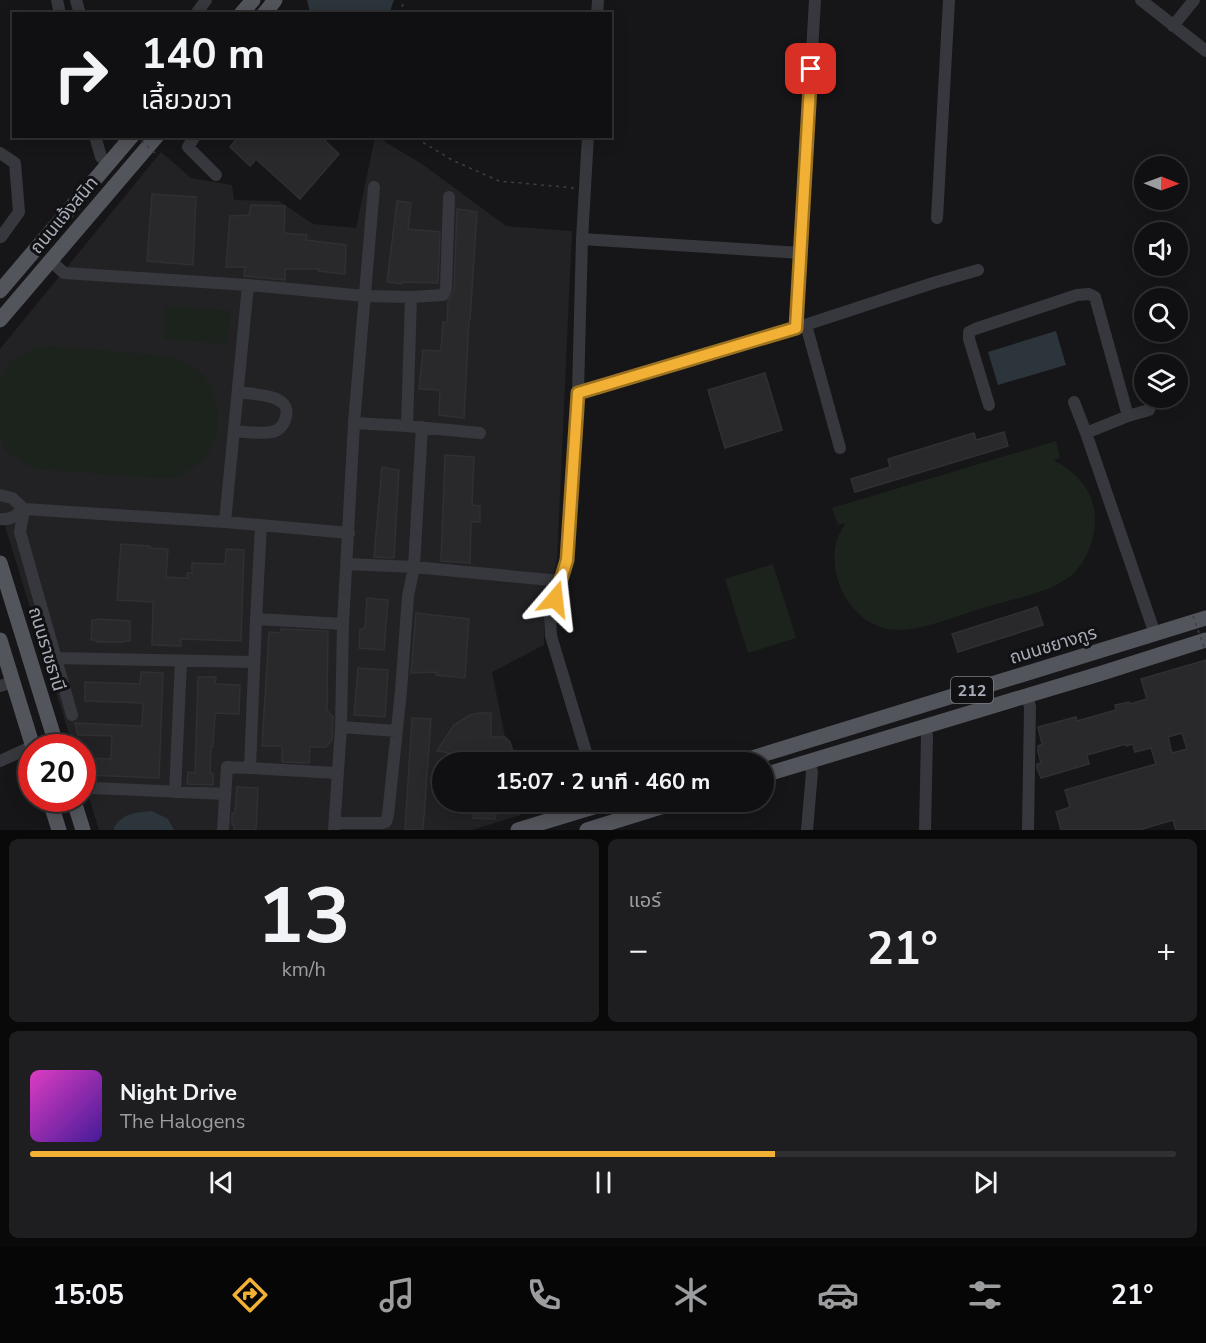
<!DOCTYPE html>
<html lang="th">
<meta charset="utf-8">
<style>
:root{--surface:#101012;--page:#1e1e20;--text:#f1f3f6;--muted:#9c9d9f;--line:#303032;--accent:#f2b134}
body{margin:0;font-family:"Nunito Sans","Noto Sans Thai",sans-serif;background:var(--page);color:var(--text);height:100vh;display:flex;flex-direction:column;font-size:22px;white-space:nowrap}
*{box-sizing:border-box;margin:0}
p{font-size:20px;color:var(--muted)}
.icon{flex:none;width:33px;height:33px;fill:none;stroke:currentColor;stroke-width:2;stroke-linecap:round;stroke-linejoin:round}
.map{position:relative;height:830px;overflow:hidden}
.details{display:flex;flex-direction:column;gap:9px;padding:9px;background:#09090a;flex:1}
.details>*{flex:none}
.top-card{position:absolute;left:12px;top:12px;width:600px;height:126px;border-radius:0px;box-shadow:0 3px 15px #0003,0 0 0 2px var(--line);background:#101012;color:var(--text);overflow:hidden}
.needle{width:39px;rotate:91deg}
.fabs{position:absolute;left:1134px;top:156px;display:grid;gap:12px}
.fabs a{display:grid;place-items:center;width:54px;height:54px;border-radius:50%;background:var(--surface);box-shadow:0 3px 15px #0003,0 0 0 2px var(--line);font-size:30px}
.speed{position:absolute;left:18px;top:734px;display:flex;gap:12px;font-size:30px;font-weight:700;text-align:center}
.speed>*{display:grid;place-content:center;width:78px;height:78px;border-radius:50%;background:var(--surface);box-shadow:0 3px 15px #0003,0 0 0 2px var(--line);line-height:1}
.speed .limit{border:9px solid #d22;background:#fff;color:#111}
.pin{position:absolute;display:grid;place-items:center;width:51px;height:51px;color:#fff;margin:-26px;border-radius:12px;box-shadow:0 3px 9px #0006}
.me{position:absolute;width:66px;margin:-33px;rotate:17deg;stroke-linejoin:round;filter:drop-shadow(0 0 4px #0008)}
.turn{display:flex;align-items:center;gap:21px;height:126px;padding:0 30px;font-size:27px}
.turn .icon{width:78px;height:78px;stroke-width:2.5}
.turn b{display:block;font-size:42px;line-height:51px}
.big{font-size:45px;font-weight:700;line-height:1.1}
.details .tile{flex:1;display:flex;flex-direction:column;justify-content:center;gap:9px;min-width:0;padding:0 21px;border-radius:9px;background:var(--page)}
.details .dial{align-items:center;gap:0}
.dial b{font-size:78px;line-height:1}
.song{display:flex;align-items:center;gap:18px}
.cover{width:72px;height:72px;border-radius:9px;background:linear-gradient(135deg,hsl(310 70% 55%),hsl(260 70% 35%))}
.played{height:6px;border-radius:3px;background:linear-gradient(90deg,var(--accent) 65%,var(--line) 65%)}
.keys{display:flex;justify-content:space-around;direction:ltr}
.heat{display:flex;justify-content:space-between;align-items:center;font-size:33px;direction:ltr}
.details .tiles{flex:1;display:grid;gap:9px;grid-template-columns:1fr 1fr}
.tile:last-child{grid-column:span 2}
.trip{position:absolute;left:432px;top:752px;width:342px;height:60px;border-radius:30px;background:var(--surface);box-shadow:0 3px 15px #0003,0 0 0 2px var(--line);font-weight:700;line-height:60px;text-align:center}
.menu{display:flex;height:96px;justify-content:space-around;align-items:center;background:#060607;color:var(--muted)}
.menu .icon{width:42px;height:42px}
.menu .current{color:var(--accent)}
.menu b{font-size:27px;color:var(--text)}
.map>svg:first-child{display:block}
</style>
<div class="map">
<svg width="1206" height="830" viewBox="0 0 1206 830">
<rect width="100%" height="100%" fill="#161618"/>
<!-- built -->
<path fill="#222225" d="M375,137H377L422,164L506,226L572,231L557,560L544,610V645L492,672L510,762H442V801H518L521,815L472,830H99L83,778L82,747H73L0,510V349L161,152L191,178L232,185L234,200L279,201L313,224L356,228Z"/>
<!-- green -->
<path fill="#1c231d" d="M164,306L231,311L227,344L164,339Z
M50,346L170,356L190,365L204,375L215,397L218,413L217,435L209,452L197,465L174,478H154L37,469L21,462L5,450L0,438V381L8,364L23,354L39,347Z
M1056,441L1060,458L1054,460C1067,468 1079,476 1087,490C1103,516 1093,554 1073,574C1067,579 1057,585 1050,588C1026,597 1000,603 976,610C951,618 923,630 896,630C853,628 826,579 837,539C839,534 843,528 845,523L838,525L832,508Z
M773,564L796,638L748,653L725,579Z"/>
<!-- water -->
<path fill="#2c353c" d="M307,0H394L389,14L310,13Z
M1056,331L1066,365L998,385L988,352Z
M152,811L168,819L174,830H114V827C126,812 134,813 152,811Z"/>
<!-- building -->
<path fill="#29292c" stroke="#303034" stroke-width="1.5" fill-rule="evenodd" d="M239,136H320L339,154L300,199L256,159L250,166L230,147Z
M152,194L196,197L193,265L147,261Z
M397,201L411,203L408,229L440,232L438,283L402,282V284L387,282Z
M251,205L285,206L284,233L307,235L306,240L346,245L345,274L318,271L319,269H285V280L244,276L245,267H226L230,216L249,215Z
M457,209L477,212L470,320H469L464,418L439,415L440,390L419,389L423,350L441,351L443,322L447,323L448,301L454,290Z
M765,373L782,430L725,448L708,390Z
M1004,432L1008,446L855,492L851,479L890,467L888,459L974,433L976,440Z
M445,455L474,457L472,505L480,506V522H471L470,563L441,561Z
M382,467L399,470L394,558L374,557Z
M121,544L150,546V548L168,549L166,577L187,578V573H192V563L225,564L226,549L244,550L241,641L181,639V646L152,645L153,602L117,600Z
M367,598L388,600L384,650L359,648L360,629L365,628Z
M1037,607L1043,625L958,652L952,634Z
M416,613L469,619L465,678L436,675V672L411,673Z
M97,619L130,621V641H123V642H97V640H91L92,620H97Z
M281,629L328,631L327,710L333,717L332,740L326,747H310L309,763L282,762V746H262L269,632L280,633Z
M1206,660V830H1176L1173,820L1139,830H1061L1056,812L1070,807L1065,790L1156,764L1151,748L1135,752L1133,744L1126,746V744L1087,755L1089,764L1041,778L1037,768V764L1041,763L1038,752V746L1042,744L1038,727L1076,717L1077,721L1116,710L1115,705L1129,702L1130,704L1147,699L1141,679ZM1182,733L1187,749L1172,753L1168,737Z
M358,668L388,670L385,717L354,715Z
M141,672L163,673L159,778L88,775L85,758L111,759L112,736L78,735L75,723L142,726L143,703L85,701V682L140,684Z
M198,677H216L215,684L240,685L239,714L215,713L213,747H211L210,773L213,774V785L187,784L188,772L195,773Z
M479,713H491V737H505L510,742L513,752L524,762H456V754L437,751L454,725L470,715Z
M412,718L431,719L423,830H405Z
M237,787L258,788L256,830H234V825L232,824V813H235Z
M474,801H499L495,819L473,818Z"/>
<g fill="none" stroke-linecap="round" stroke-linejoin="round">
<!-- path -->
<path stroke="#3d3f44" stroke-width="1.5" stroke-dasharray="3 4.5" stroke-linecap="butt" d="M400,14L404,0
M419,136L424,143L452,160L499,181L574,188"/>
<!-- minor -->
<path stroke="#37383d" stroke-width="12" d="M57,0L60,14
M76,0L80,14
M1141,0L1206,51
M196,14L206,0
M597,14L598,0
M1173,26L1194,0
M95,136L101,157L109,164
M195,136L188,147L216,175
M588,136L582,239L578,392L567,560L550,616L551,636L589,762
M0,153L15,163L19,212L1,237
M937,218L949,0
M582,239L801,253
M51,261L64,273L248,285L365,296L411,297L407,426
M411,297L443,295L446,289L449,197
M806,325L840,448
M796,328L815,0
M578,392L796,328L933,283L978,270
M1074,402L1086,433L1155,634
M989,405L969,339V332L975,329L1077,295L1089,294L1095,297L1128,416
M354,423L407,426L480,433
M234,431C245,432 261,434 272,432C278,431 283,426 285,420C295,393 254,395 238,392
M1086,433L1128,416L1149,410
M0,495L12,498L24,509
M24,509L20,532L72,715
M0,519C10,520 16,516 24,509L225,522L349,533
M225,522L248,285
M347,564L414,567L561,581
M256,619L343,624
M56,658L253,662
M0,686L13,682
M1027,695L1030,707L1028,830
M341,727L397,731
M0,761L33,746
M250,768L337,773
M93,788L225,794
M175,792L181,661
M335,823H382L386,822L388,815L401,691L408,596L414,567L422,427
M223,830L227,767L250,768L256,619L261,525
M334,830L341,727L343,624L354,423L374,187
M807,830L812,772L809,761
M925,830L927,736L925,725"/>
<!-- major -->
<path stroke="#53555c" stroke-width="15" d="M241,14L253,0
M264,14L275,0
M0,291L132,136
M0,320L157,136
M0,563L57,747
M0,640L33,747
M739,762L1206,618
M764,775L1099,674L1206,640
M49,798L59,830
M73,798L83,830
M518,830L613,801
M587,830L680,801"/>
<!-- path-bridge -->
<path stroke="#3d3f44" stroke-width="1.5" stroke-dasharray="3 4.5" stroke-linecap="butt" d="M136,136L155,153
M1193,616L1205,650"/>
</g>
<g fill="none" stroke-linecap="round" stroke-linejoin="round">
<!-- route casing -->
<g stroke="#9d7322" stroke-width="15">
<path id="route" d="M555,599L567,560L578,393L796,328L811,69"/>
</g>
<!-- route -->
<use href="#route" stroke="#f2b134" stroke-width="10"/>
</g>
<g text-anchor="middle" stroke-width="6" stroke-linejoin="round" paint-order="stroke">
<!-- shield labels -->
<rect fill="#111113" stroke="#7b7e86" stroke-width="1.5" x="951" y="677" width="42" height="26" rx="4.5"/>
<g font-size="16" font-weight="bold" fill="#a8adb8">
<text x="972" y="696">212</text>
</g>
<!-- street labels -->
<g font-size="18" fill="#a8adb8" stroke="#111113">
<text transform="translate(64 215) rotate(-50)" y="6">ถนนแจ้งสนิท</text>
<text transform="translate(1053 645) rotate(-17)" y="6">ถนนชยางกูร</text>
<text transform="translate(47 649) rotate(73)" y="6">ถนนราชธานี</text>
</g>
</g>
</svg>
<div class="fabs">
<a><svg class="needle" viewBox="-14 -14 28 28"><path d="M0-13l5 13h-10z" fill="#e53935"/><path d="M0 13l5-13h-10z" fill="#9c9d9f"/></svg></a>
<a><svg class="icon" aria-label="sound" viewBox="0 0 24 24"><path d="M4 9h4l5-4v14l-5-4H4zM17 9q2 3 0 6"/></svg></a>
<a><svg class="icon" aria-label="search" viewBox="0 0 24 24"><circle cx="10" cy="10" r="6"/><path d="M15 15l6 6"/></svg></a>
<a><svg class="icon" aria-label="layers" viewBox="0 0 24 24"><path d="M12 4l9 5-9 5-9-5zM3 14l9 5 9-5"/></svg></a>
</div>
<div class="speed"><div class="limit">20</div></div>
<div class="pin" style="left:811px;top:69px;background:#d93025"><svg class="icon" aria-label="arrive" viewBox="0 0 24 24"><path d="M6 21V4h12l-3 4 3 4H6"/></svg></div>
<svg class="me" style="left:555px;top:599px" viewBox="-20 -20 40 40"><path d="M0-17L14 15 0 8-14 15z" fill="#f2b134" stroke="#fff" stroke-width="4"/></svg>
<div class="trip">15:07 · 2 นาที · 460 m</div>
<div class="top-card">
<div class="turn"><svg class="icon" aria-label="right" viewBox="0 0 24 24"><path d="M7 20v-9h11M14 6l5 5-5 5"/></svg><div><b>140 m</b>เลี้ยวขวา</div></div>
</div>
</div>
<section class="details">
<div class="tiles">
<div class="tile dial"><b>13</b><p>km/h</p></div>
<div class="tile"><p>แอร์</p>
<div class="heat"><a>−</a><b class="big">21°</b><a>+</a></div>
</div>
<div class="tile">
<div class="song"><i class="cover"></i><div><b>Night Drive</b><p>The Halogens</p></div></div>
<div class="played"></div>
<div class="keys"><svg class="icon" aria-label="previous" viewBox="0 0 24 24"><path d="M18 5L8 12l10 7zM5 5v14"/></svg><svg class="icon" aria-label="pause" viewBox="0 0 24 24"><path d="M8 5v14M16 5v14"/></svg><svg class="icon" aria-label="next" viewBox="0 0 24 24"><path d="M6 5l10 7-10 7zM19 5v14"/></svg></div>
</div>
</div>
</section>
<nav class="menu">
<b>15:05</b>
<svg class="icon current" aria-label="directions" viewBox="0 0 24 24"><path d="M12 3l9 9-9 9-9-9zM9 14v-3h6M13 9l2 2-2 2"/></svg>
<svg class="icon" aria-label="music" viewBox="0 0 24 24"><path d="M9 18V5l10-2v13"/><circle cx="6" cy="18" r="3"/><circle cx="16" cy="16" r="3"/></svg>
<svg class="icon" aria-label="phone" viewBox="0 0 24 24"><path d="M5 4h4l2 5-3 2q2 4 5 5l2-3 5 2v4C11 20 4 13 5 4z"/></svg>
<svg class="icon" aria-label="climate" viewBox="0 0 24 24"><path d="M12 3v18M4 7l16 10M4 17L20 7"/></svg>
<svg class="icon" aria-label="car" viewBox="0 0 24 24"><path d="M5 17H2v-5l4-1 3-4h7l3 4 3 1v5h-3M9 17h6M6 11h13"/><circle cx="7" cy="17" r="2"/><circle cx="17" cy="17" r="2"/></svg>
<svg class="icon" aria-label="filters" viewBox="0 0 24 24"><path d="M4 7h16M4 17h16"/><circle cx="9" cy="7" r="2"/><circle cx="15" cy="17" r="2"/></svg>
<b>21°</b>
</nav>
